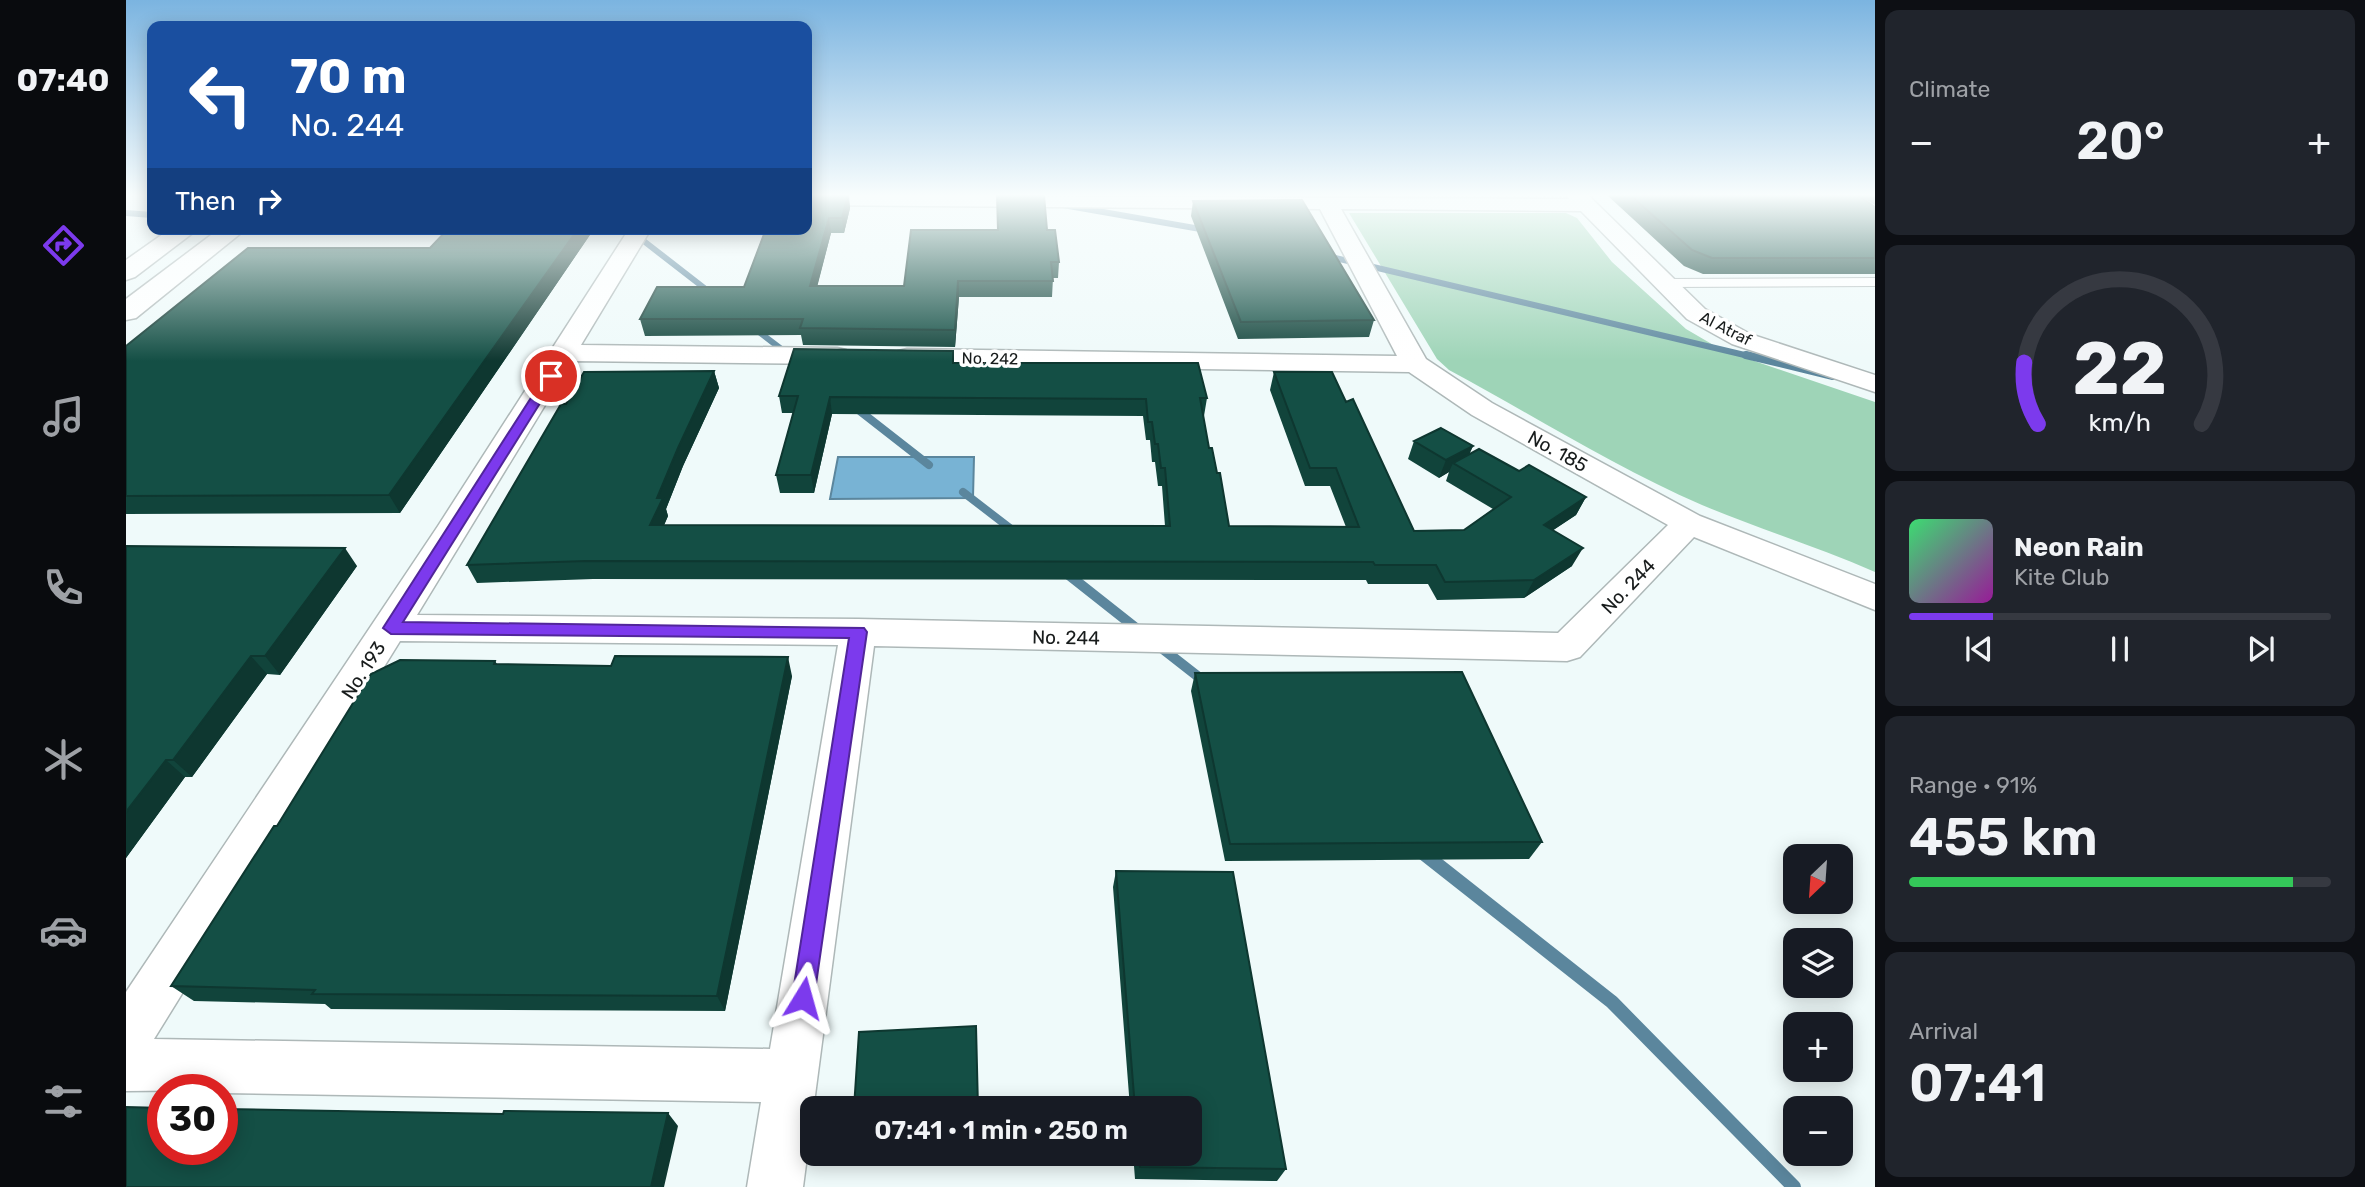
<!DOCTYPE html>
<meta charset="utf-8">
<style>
:root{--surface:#171b24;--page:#20242c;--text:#f1f3f6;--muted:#9ea1a6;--line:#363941;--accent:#7c3aed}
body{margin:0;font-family:Rubik,sans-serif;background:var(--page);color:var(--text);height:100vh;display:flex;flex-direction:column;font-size:26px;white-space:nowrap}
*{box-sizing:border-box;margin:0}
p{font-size:23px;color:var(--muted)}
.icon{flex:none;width:38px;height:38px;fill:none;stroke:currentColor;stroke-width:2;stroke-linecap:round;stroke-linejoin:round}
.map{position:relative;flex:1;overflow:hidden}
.details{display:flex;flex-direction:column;gap:10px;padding:10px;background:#0d0f14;width:490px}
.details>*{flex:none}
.guide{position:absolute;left:21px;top:21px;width:665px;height:214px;border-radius:14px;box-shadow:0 4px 18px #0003;background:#1a4fa0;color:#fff;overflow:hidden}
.needle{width:46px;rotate:205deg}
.buttons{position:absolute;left:1657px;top:844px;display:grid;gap:14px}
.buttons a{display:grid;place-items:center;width:70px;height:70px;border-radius:14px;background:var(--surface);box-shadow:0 4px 18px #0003;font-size:35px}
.speed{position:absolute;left:21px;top:1074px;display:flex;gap:14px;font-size:35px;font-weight:700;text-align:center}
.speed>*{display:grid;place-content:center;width:91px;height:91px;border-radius:50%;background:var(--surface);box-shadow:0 4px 18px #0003;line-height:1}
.speed .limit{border:10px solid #d22;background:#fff;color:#111}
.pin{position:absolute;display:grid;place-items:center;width:60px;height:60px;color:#fff;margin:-30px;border:4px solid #fff;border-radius:50%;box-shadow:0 2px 7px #0007}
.me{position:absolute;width:77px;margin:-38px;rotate:8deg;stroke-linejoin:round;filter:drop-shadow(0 0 5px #0008)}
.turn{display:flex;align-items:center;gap:24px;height:147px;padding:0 28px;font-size:32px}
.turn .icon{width:91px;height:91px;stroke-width:2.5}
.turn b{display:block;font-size:49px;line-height:60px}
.then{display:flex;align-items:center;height:66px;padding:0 28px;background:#0003;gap:14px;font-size:26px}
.big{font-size:52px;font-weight:600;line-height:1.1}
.details .tile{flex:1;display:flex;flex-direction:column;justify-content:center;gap:10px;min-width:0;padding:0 24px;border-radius:14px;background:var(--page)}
.details .dial{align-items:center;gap:0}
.dial svg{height:182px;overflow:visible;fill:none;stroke:var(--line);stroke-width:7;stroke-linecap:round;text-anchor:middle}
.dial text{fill:var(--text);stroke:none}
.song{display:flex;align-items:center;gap:21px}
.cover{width:84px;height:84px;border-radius:10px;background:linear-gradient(135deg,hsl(140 70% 55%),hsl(300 70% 35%))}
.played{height:7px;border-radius:4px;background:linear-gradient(90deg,var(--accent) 20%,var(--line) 20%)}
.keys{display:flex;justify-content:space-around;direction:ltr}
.heat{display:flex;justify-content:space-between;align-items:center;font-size:38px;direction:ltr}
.charge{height:10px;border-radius:5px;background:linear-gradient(90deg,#34c759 91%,var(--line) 0)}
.trip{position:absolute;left:674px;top:1096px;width:402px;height:70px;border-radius:14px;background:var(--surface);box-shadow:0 4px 18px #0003;font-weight:600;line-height:70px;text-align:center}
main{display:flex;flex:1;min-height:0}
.dock{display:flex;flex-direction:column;width:126px;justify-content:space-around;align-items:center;background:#090b0e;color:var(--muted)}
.dock .icon{width:49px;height:49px}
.dock .current{color:var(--accent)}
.dock b{font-size:32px;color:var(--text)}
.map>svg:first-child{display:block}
</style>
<main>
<nav class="dock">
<b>07:40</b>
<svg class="icon current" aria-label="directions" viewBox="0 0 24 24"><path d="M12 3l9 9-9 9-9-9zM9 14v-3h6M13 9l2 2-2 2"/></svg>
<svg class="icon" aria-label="music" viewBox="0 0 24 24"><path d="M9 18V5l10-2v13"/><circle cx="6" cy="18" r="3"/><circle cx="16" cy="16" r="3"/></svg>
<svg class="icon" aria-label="phone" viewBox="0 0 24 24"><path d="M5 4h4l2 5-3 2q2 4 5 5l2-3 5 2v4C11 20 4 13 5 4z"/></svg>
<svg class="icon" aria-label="climate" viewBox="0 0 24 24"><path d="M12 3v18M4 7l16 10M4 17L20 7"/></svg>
<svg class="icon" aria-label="car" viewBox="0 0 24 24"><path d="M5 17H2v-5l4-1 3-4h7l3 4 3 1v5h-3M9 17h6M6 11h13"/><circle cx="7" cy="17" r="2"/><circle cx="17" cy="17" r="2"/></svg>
<svg class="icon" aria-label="filters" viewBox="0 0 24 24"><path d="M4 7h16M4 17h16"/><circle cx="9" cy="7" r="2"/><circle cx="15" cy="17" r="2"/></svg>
</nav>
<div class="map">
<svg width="1749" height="1187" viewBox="0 0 1749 1187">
<rect width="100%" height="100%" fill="#effafa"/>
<!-- green -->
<path fill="#9ed4b7" d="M1223,213H1440L1451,218L1486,262L1560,329L1596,350L1749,402V572C1692,547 1633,529 1576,505C1488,467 1407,415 1323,370L1311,359Z"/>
<!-- water -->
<path fill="#78b3d4" stroke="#5b869d" stroke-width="2" d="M712,457H848L847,498L704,499Z"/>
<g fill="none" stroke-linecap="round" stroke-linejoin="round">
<!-- stream-far3 -->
<path stroke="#5b869d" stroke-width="6" d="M937,205L1080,230
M0,213L26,215
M510,235L586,294
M1201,256L1627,357
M628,328L663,355"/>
<!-- stream-far2 -->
<path stroke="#5b869d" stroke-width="8" d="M1620,355L1707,376
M730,408L803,465
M837,492L889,532"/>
<!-- stream-far1 -->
<path stroke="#5b869d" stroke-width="10" d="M939,572L1015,632
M1033,646L1079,682"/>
<!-- stream -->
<path stroke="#5b869d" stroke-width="14" d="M1297,853L1486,1002L1668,1187"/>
<!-- service casing -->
<g stroke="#aeb8b8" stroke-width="2">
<path id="service" d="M1749,278V286L1542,287L1536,283L1542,279Z"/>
</g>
<!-- minor casing -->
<g stroke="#aeb8b8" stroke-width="3">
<path id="minor" d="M681,195L1443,199L1441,195H1462L1579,309L1624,334L1749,375V392L1606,344L1561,319L1455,211L1215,209L1300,359L1366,403L1574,516L1749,584V610L1568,537L1454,657L1441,661L748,646L677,1187H621L635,1102L96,1093V1090L0,1091V992L312,526L503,229H525L455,345L711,348L720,350L724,356L720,362L711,364L446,361L291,615L732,619L1432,633L1542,525L1346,415L1283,372L781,365L772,363L768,357L772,351L781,349L1271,356L1194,209L681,205ZM274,641L712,645L644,1049L28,1039Z"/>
</g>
<!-- secondary casing -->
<g stroke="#aeb8b8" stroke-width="3">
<path id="secondary" d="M44,229H72L9,277L0,280V260Z
M93,229H120L10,318L0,320V299Z"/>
</g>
<!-- service -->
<use href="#service" fill="#fff" fill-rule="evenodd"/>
<!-- minor -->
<use href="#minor" fill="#fff" fill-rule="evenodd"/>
<!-- secondary -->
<use href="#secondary" fill="#fff" fill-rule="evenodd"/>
</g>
<!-- wall -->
<path fill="#11443b" d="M681,195H723L724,208L718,233H705L691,286H778L921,230L933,262L932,278H927L926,297H833L829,347L677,345L675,335L519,336L514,319L618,287L638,233H610V229H681Z
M1481,195H1732L1749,207V274H1577L1558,266Z
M1732,195H1749V205Z
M1067,201L1248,320L1243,337L1112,339L1065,216Z
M322,229H468L274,513L0,514V346L304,248Z
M828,363L1081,398L1078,416H1077L1083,448L1103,526L1220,527L1204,486H1179L1144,390L1148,372L1220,402L1288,531L1338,530L1367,509L1320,481L1323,472L1313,478L1282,459L1288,441L1347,446L1343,454L1393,471L1460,497L1450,515L1427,530L1446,566L1398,598L1311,600L1302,584H1242L1240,580L467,579L351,583L341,565L440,404L588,371L593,388L557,466L540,509L542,516L538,525L1039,526L1036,486H1032L1029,462H1026L1024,440H1020L1017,416L706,414L688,493H654L650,475L667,413H656L653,396Z
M0,546L231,566L154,675L141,674L66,777H59L0,858Z
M369,661L371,664L666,676L599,1011L205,1009L199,1004L68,1001L45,986L151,826Z
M1069,673L1416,842L1403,859L1099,861L1065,691Z
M990,871L1160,1169L1151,1181L1009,1179L1007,1153H1064V1108H1004L987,887Z
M727,1153H853V1156L730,1162Z"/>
<!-- shaded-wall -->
<path fill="#0e3730" d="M722,195L724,208L718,233L716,218Z
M703,218L705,233L687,303L684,286Z
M452,229H468L274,513L263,495Z
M832,281L833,297L829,347V330Z
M588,371L593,388L557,466L540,509L542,516L530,544L524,525L531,498L552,448Z
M704,397L706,414L688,493L685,475Z
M1347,446L1339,464L1327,463L1323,472L1313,478L1320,460Z
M1460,497L1450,515L1408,543L1418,525Z
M219,548L231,566L154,675L139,656Z
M1457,548L1446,566L1398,598L1408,580Z
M125,656L141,674L66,777L47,760Z
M662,657L666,676L599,1011L591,996Z
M40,760L59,777L0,858V812Z
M542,1113L552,1126L538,1187H525Z"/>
<!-- building -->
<path fill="#144f45" stroke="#0e3730" stroke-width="2" d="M681,195H722L716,218H703L684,286H778L785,230H872L871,195H918L921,230H929L933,262H925L927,281H832L829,330L674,328L677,319H514L531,287H618L640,229H681Z
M1504,195H1732L1749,207V258H1586L1566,250Z
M1176,200L1248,320L1115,322L1067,201Z
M322,229H452L263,495L0,496V346L122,248H304Z
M668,349L827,351V363H1072L1081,398H1074L1083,448H1086L1091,473H1094L1103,526L1233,527L1210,468H1184L1148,372H1206L1220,402L1227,399L1288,531L1338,530L1385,497L1327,463L1353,449L1393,471L1403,465L1460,497L1418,525L1457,548L1408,580L1319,582L1310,565H1249L1247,562L460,561L341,565L435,404H440L458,372L588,371L552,448L531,498H537L524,525L1044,526L1039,468H1035L1032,444H1029L1026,422H1022L1020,399L704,397L685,475H650L672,396H653Z
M1315,428L1347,446L1320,460L1288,441Z
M0,546L219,548L139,656H125L47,760H40L0,812Z
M489,656L662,657L591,996L186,994L189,990L45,986L148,826H151L245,674L274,660L369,661L368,664L485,666Z
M1336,672L1416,842L1104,844L1069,673Z
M990,871L1107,872L1160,1169L1014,1167L1013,1153H1064V1108H1009Z
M850,1026L852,1108H728L733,1032Z
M0,1107L37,1108V1150H96V1109L377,1114L378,1111L542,1113L525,1187H0Z"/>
<!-- sky -->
<linearGradient id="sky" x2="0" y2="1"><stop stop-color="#7bb4e0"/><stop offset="0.54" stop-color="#f8fdfd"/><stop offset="1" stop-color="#f8fdfd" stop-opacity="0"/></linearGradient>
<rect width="1749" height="361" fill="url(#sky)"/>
<!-- route -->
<path fill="#7c3aed" stroke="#51269a" stroke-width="2" d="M425,372L431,376L277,622L738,628L741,632L688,998L685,1006L677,1009L669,1006L666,998L723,638L265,634L257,628L419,376Z"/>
<g text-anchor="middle" stroke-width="7" stroke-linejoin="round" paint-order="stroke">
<!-- far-street labels -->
<g font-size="16" fill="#181c1c" stroke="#fff">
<text transform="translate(1600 328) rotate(27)" y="6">Al Atraf</text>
<text transform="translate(864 358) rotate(1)" y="6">No. 242</text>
</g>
<!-- street labels -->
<g font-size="19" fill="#181c1c" stroke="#fff">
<text transform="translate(1432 451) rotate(29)" y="7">No. 185</text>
<text transform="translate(1502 586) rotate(-46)" y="7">No. 244</text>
<text transform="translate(940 637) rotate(1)" y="7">No. 244</text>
<text transform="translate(237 670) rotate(-57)" y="7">No. 193</text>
</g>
</g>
</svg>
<div class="buttons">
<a><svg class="needle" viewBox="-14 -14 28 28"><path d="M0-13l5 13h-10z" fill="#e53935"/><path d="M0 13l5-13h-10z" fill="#9ea1a6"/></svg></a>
<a><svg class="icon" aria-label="layers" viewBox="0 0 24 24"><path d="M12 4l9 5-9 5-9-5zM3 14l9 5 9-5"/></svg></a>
<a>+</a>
<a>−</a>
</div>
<div class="speed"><div class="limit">30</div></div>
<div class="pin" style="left:425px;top:376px;background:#d93025"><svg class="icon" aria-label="arrive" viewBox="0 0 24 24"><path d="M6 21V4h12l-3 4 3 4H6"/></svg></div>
<svg class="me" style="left:677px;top:998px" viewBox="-20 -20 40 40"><path d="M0-17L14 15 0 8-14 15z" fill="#7c3aed" stroke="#fff" stroke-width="4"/></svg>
<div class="trip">07:41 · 1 min · 250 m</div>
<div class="guide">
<div class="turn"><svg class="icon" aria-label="left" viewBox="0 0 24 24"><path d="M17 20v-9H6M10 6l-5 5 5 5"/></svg><div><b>70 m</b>No. 244</div></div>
<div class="then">Then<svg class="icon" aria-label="right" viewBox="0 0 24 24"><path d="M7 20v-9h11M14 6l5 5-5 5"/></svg></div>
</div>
</div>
<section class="details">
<div class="tile"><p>Climate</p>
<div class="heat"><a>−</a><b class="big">20°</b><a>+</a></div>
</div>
<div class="tile dial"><svg viewBox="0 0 100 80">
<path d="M14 69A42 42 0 1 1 86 69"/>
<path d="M14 69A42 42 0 0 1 8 42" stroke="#7c3aed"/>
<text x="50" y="56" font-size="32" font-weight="700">22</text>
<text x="50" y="72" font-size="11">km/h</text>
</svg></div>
<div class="tile">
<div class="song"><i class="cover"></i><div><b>Neon Rain</b><p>Kite Club</p></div></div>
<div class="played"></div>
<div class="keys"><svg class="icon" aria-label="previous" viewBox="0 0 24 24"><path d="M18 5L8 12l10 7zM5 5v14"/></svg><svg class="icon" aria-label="pause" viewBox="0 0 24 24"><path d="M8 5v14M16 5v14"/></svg><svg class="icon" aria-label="next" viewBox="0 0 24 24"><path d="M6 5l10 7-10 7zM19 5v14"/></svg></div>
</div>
<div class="tile"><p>Range · 91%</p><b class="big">455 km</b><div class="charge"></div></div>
<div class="tile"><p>Arrival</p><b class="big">07:41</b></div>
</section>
</main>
